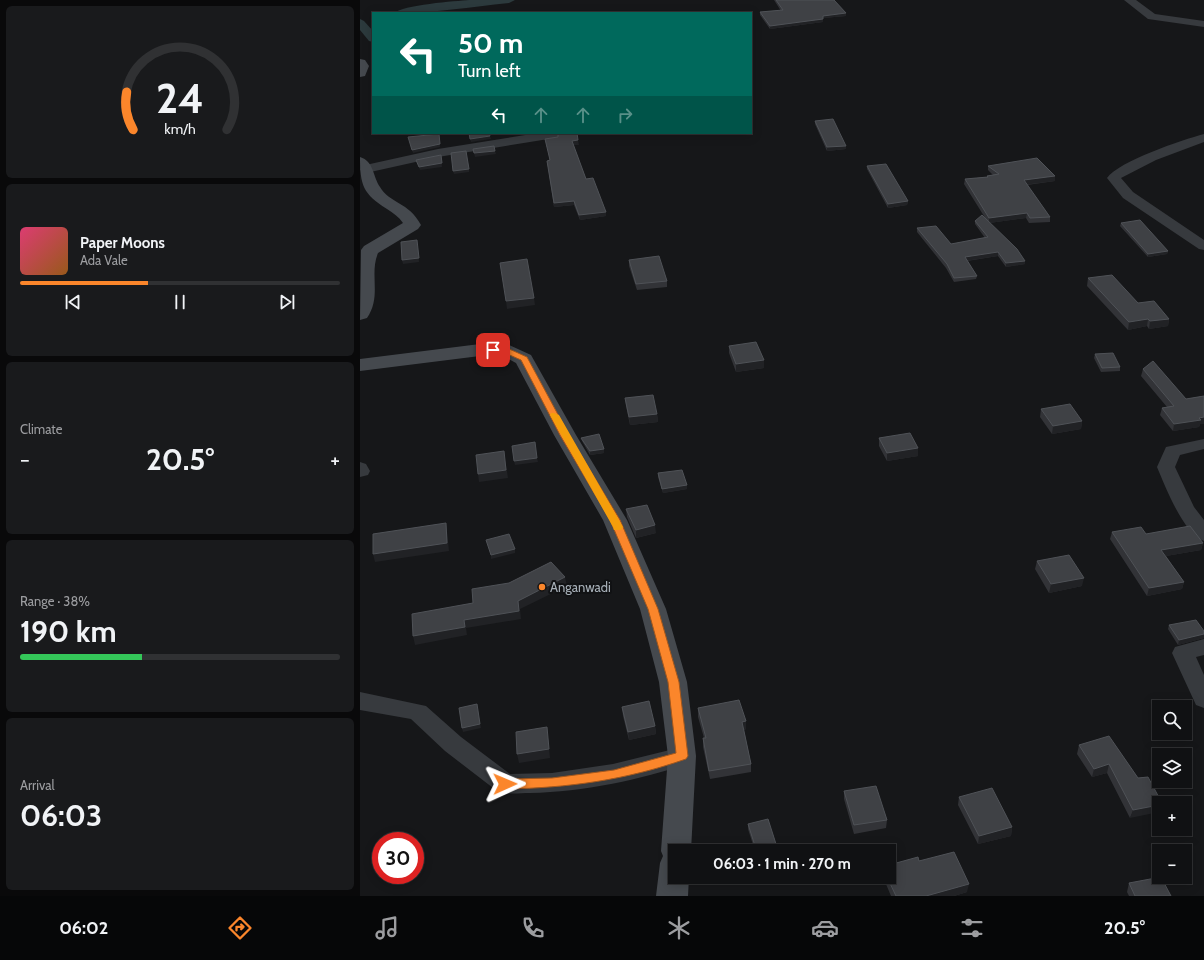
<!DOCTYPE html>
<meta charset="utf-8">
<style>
:root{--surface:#101113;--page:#191a1c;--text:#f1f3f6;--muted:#9c9da0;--line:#303133;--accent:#fb862b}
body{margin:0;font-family:Cabin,sans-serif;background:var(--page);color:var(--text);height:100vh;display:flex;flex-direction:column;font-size:15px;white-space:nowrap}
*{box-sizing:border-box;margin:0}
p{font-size:13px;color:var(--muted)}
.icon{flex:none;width:22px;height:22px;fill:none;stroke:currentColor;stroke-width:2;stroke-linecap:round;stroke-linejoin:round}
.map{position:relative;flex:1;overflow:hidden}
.details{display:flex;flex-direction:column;gap:6px;padding:6px;background:#09090a;width:360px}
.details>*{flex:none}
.guide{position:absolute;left:12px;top:12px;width:380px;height:122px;border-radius:0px;box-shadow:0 2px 10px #0003,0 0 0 1px var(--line);background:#00695c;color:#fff;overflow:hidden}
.buttons{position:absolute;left:792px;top:700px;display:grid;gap:8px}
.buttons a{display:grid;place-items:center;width:40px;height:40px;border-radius:0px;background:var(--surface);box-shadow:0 2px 10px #0003,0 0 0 1px var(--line);font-size:20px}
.speed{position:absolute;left:12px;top:832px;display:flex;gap:8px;font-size:20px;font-weight:700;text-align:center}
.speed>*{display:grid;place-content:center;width:52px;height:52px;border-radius:50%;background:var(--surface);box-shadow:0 2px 10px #0003,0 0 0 1px var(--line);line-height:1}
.speed .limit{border:6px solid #d22;background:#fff;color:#111}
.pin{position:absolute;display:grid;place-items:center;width:34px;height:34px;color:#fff;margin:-17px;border-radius:8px;box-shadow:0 2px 6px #0006}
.me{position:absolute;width:44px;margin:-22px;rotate:89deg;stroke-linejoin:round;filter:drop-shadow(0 0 3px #0008)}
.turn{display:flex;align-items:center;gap:14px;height:84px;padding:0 20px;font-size:18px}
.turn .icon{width:52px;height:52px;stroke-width:2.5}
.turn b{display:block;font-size:28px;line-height:34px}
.lanes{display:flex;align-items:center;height:38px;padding:0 20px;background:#0003;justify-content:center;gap:20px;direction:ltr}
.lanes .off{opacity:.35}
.big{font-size:30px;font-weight:700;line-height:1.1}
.details .tile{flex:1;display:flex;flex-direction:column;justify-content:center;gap:6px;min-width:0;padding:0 14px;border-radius:6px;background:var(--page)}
.details .dial{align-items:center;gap:0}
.dial svg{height:104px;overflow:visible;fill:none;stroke:var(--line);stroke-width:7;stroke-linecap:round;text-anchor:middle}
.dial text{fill:var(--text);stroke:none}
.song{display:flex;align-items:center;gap:12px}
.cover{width:48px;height:48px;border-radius:6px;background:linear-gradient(135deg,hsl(340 70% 55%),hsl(30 70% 35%))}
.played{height:4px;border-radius:2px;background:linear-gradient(90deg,var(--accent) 40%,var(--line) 40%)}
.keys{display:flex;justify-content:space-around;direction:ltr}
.heat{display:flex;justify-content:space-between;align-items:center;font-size:22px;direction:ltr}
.charge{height:6px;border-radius:3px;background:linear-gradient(90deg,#34c759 38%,var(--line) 0)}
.trip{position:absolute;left:308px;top:844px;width:228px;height:40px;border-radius:0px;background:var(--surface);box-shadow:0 2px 10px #0003,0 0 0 1px var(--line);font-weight:700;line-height:40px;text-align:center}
.tabs{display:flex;height:64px;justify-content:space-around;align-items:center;background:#060708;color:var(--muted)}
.tabs .icon{width:28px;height:28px}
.tabs .selected{color:var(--accent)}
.tabs b{font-size:18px;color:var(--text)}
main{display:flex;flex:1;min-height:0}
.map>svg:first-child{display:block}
</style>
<main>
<section class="details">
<div class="tile dial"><svg viewBox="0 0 100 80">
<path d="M14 69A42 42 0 1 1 86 69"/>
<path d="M14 69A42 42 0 0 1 9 40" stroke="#fb862b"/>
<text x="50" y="56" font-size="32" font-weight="700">24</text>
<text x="50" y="72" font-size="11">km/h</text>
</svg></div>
<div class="tile">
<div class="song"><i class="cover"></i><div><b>Paper Moons</b><p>Ada Vale</p></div></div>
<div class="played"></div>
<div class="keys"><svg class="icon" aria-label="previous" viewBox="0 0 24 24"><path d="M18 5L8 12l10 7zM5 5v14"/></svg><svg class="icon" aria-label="pause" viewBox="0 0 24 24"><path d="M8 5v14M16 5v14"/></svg><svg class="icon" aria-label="next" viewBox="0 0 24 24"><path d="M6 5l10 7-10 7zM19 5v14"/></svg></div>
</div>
<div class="tile"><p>Climate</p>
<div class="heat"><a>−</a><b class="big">20.5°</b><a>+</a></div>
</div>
<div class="tile"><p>Range · 38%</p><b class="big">190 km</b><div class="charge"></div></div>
<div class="tile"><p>Arrival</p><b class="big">06:03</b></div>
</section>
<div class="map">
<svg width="844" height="896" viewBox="0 0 844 896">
<rect width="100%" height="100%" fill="#161719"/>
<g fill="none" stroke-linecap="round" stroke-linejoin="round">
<!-- canal -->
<path fill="#2c3a3d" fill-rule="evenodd" d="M109,0H155L149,3C111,7 73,13 35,13C41,5 97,1 109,0Z
M0,19L4,21L13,31V42L9,41L0,30Z"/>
<!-- street -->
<path fill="#373a3e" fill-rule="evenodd" d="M764,0H776L795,14L844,21V27L788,19Z
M178,133H207L201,137L78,157L6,173L0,170L1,166L78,149Z
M844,134V142L796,160L761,178L773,192L844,240V250L839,249L763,198L747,178C759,161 822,140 844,134Z
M844,439V449L820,455L815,467L834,507L844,520V541C824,535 805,486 797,467L806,447Z
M0,462L6,464L10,471L8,475L0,477Z
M844,639V655L836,657L844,675V708L836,705L812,653L815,647Z
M0,692L66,706L101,737L150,774L192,773L253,764L322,747L330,749L334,756L330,763C279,780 224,792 170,793C158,793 148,795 137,791L85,751L51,719L0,710Z"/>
<!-- secondary -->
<path fill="#45494e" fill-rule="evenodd" d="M0,59L5,60L9,66L5,76L0,77Z
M0,157C14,161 13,177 20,187C29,203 49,202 61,225L58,229L18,253C9,275 22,296 7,318L0,320L1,250L4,246L43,223C39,217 33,213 27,209C3,194 0,185 0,157Z
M120,344H147L171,355L216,435L267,520L306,609L327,682L336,756L331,851H315V877H329L328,896H296L300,863L303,856L301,851L308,756L299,682L280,609L243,520L194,435L156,363L143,356H120L0,371V359Z"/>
</g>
<!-- wall -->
<path fill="#323337" d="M414,0H474L486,16L463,18V22L410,29L400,15V12L421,11Z
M455,121L486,149L467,151L455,124Z
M185,139L219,145H213L226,179L246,212V216L220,220L214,205L194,207L187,161L190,160Z
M507,166L548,201L547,205L528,208L507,169Z
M628,166L695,176V181L667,185L690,217V222L669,223L666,218L629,223L665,261V264L646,267L638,256L607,261L617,276L616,279L594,282L586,268L557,232V228L591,244L625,238L615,224V221H627L604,184L605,179L627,177V176L633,175L628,170Z
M761,223L808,251L807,254L788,257L760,226Z
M269,260L307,281V287L277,290L269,266Z
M728,278L809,319L808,326L789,329L787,326L768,330L727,286Z
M369,346L404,360V368L376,372L369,353Z
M735,354L760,367V371L741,372L734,358Z
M783,369L826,399L844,396V424H840L839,427L813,431L800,415L802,408L807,407L781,376Z
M265,398L297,414L298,422L270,425L266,406Z
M681,409L722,421L721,429L692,434L680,417Z
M221,438L244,453L230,455L222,441Z
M519,438L558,456L527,461L519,446Z
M298,473L327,485V489L303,493L298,477Z
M266,509L296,533L276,538L267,517Z
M752,532L786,534L843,543L841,550L806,556L824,582L822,589L787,596L750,539Z
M677,561L722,586L689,593L675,569Z
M809,625L844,631V638L818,645L808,629Z
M262,707L295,726L296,734L269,740L263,716Z
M338,708L386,721V729L384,730L391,764V772L350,779L343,747V738H344L338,717Z
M719,745L778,778L788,777L770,818L747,773L732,777L717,754Z
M484,791L527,820L526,828L494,834L484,799Z
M599,797L652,827L651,836L618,844L598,805Z
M388,824L416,844V848L404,851H395L388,829Z
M559,861L607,892L594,896H531L523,877H529Z
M769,883L811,896H769L767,892Z"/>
<!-- shaded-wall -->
<path fill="#212225" d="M486,13V16L463,18V16Z
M463,19V22L410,29V26Z
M79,134L80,147L53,153L52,150Z
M130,136L131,139L111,142L110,139Z
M218,140L219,145H212V141Z
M486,146V149L467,151V147Z
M135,151L136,154L115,157L114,153Z
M81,155L82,167L60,170L59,167Z
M109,169V172L94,174L93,171Z
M695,176V181L663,185L664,180Z
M214,201V205L194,207V203Z
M548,201L547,205L528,208V204Z
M246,212V216L220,220L219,215Z
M667,213L666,218L629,223V218Z
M57,240L59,262L43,264L42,260Z
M808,251L807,254L788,257V254Z
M638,252V256L605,261V257Z
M665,261V264L646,267V263Z
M174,298L175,305L147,309L146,301Z
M788,319L787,326L768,330L769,322Z
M809,319L808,326L789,329L790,321Z
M404,360V368L376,372V364Z
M297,414L298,422L270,425L269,417Z
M844,417V424H840L839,427L813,431L814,424Z
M722,421L721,429L692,434L693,426Z
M558,448V456L527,461V453Z
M244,449V453L230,455V451Z
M144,451L148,478L119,482L118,474Z
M177,458L178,462L155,465L154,461Z
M327,485V489L303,493L302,489Z
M86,523L87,531L89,551L15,562L13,554Z
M295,525L296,533L276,538V530Z
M843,543L841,550L800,557L801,550Z
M155,549V553L131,559V555Z
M205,577L207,586L160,609L161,619L106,628L107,635L55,645L53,636L158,601Z
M724,578L722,586L689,593L691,584Z
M824,582L822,589L787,596L789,588Z
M844,634V638L818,645L819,640Z
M117,708L121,728L103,732L102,728Z
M386,721V729L382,730V722Z
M295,726L296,734L269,740L268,732Z
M187,727L190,758L159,763L157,754Z
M749,764L747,773L732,777L734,769Z
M799,805V812L770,818L773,810Z
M652,827L651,836L618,844L619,836Z
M416,844V848L404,851H396V849Z
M609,884L607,892L594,896H566Z"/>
<!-- building -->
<path fill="#3f4145" stroke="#4f5257" d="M416,0H474L486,13L463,16V19L410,26L400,12L423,10Z
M473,119L486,146L467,147L455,121Z
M109,133H129L130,136L110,139Z
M201,133H217L218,140L212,141L226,179L233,178L246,212L219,215L214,201L194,203L187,161L190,160L185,139L198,137V135Z
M79,134L80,144L52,150L48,137Z
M134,146L135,151L114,153L113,149Z
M106,151L109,169L93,171L91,153Z
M81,155L82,163L59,167L56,160Z
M677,158L695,176L664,180L690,217L670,218L667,213L629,218L605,179L628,177L627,176L639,174L628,166Z
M526,164L548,201L528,204L507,166Z
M622,215L657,249L665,261L646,263L638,252L605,257L617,276L594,278L587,264L557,228L576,226L591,244L628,237L615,221Z
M780,220L808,251L788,254L761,223Z
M57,240L59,258L42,260L41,242Z
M299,256L307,281L276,284L269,260Z
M167,259L174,298L146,301L140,263Z
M752,275L778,303L794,301L809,319L790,321L788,319L769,322L728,278Z
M396,342L404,360L376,364L369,346Z
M753,353L760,367L742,368L735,354Z
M793,361L826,399L844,396V417L839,418L841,420L814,424L802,408L814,406L783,369Z
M293,395L297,414L269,417L265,398Z
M710,404L722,421L693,426L681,409Z
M550,433L558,448L527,453L519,438Z
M239,434L244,449L230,451L221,438Z
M175,442L177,458L154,461L152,446Z
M144,451L146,470L118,474L116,455Z
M322,470L327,485L302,489L298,473Z
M287,505L295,525L276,530L266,509Z
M86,523L87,543L13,554V534Z
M830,526L843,543L801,550L824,582L789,588L752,532L781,527L786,534Z
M149,534L155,549L131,555L126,540Z
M709,555L724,578L691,584L677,561Z
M191,562L205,577L158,601L159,611L104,620L105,627L53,636L52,614L113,603L112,589L149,583Z
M836,620L844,631V634L819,640L809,625Z
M379,700L386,721L382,722L391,764L349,771L343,738H346L338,708Z
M289,701L295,726L268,732L262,707Z
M117,704L120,724L102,728L99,708Z
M187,727L189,749L157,754L156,732Z
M749,736L778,778L788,777L802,803H799V805L773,810L749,764L734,769L719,745Z
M516,786L527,820L494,825L484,791Z
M632,788L652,827L619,836L599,797Z
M408,819L416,844L396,849L388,824Z
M594,852L609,884L566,896H536L527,877H529V865L558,857L559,861Z
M801,877L811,896H775L769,883Z"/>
<!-- route -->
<path fill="#fb862b" stroke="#a3571c" d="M130,348H147L167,357L209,435L260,520L298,609L319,682L328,756L326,759C266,780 208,788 145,789L141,787L139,784L141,780L145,779L192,778L254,770L316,753L308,682L288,609L250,520L200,435L161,360L145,353L130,352Z"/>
<!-- slow -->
<path fill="#f59e0b" d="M191,413H194L199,415L263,527L261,530H254L253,527L190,415Z"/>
<!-- markers -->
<circle fill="#fb862b" stroke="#111214" stroke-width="1.5" cx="182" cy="587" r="4"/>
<g text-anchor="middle" stroke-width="4" stroke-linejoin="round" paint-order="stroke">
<!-- poi labels -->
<g font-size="13" fill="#a8b1b9" stroke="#111214" text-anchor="start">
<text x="190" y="592">Anganwadi</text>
</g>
</g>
</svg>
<div class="buttons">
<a><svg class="icon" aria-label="search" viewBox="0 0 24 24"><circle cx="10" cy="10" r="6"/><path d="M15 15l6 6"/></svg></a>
<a><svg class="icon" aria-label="layers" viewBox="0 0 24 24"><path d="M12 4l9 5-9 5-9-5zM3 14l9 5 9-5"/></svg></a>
<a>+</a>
<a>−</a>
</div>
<div class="speed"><div class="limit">30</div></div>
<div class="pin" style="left:133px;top:350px;background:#d93025"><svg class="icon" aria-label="arrive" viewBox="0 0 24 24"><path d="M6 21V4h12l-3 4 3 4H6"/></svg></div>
<svg class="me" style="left:145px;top:784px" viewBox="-20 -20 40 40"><path d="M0-17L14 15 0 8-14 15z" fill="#fb862b" stroke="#fff" stroke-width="4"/></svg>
<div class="trip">06:03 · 1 min · 270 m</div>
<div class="guide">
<div class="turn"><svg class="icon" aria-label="left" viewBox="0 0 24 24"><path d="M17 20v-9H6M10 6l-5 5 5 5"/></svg><div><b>50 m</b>Turn left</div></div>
<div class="lanes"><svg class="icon" aria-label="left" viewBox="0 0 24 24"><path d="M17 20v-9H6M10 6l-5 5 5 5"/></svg><svg class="icon off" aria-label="ahead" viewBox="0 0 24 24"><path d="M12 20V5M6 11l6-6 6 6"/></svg><svg class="icon off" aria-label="ahead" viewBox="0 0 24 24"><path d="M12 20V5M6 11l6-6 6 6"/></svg><svg class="icon off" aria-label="right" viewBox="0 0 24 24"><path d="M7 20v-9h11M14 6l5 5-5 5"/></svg></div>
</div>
</div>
</main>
<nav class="tabs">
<b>06:02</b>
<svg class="icon selected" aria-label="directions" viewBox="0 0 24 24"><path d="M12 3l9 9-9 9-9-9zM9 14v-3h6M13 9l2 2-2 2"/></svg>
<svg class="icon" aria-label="music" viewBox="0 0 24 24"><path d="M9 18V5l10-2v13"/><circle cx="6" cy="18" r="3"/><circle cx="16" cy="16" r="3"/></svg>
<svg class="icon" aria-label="phone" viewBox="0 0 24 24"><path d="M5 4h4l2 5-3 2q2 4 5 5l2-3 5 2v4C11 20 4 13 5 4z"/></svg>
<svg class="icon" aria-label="climate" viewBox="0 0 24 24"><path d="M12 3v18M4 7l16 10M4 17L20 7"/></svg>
<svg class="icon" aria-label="car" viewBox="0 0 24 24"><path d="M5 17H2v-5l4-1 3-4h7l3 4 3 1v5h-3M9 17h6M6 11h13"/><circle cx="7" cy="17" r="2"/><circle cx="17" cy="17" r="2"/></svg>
<svg class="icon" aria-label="filters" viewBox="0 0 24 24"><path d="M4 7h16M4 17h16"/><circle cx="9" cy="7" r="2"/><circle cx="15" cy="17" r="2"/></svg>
<b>20.5°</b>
</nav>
